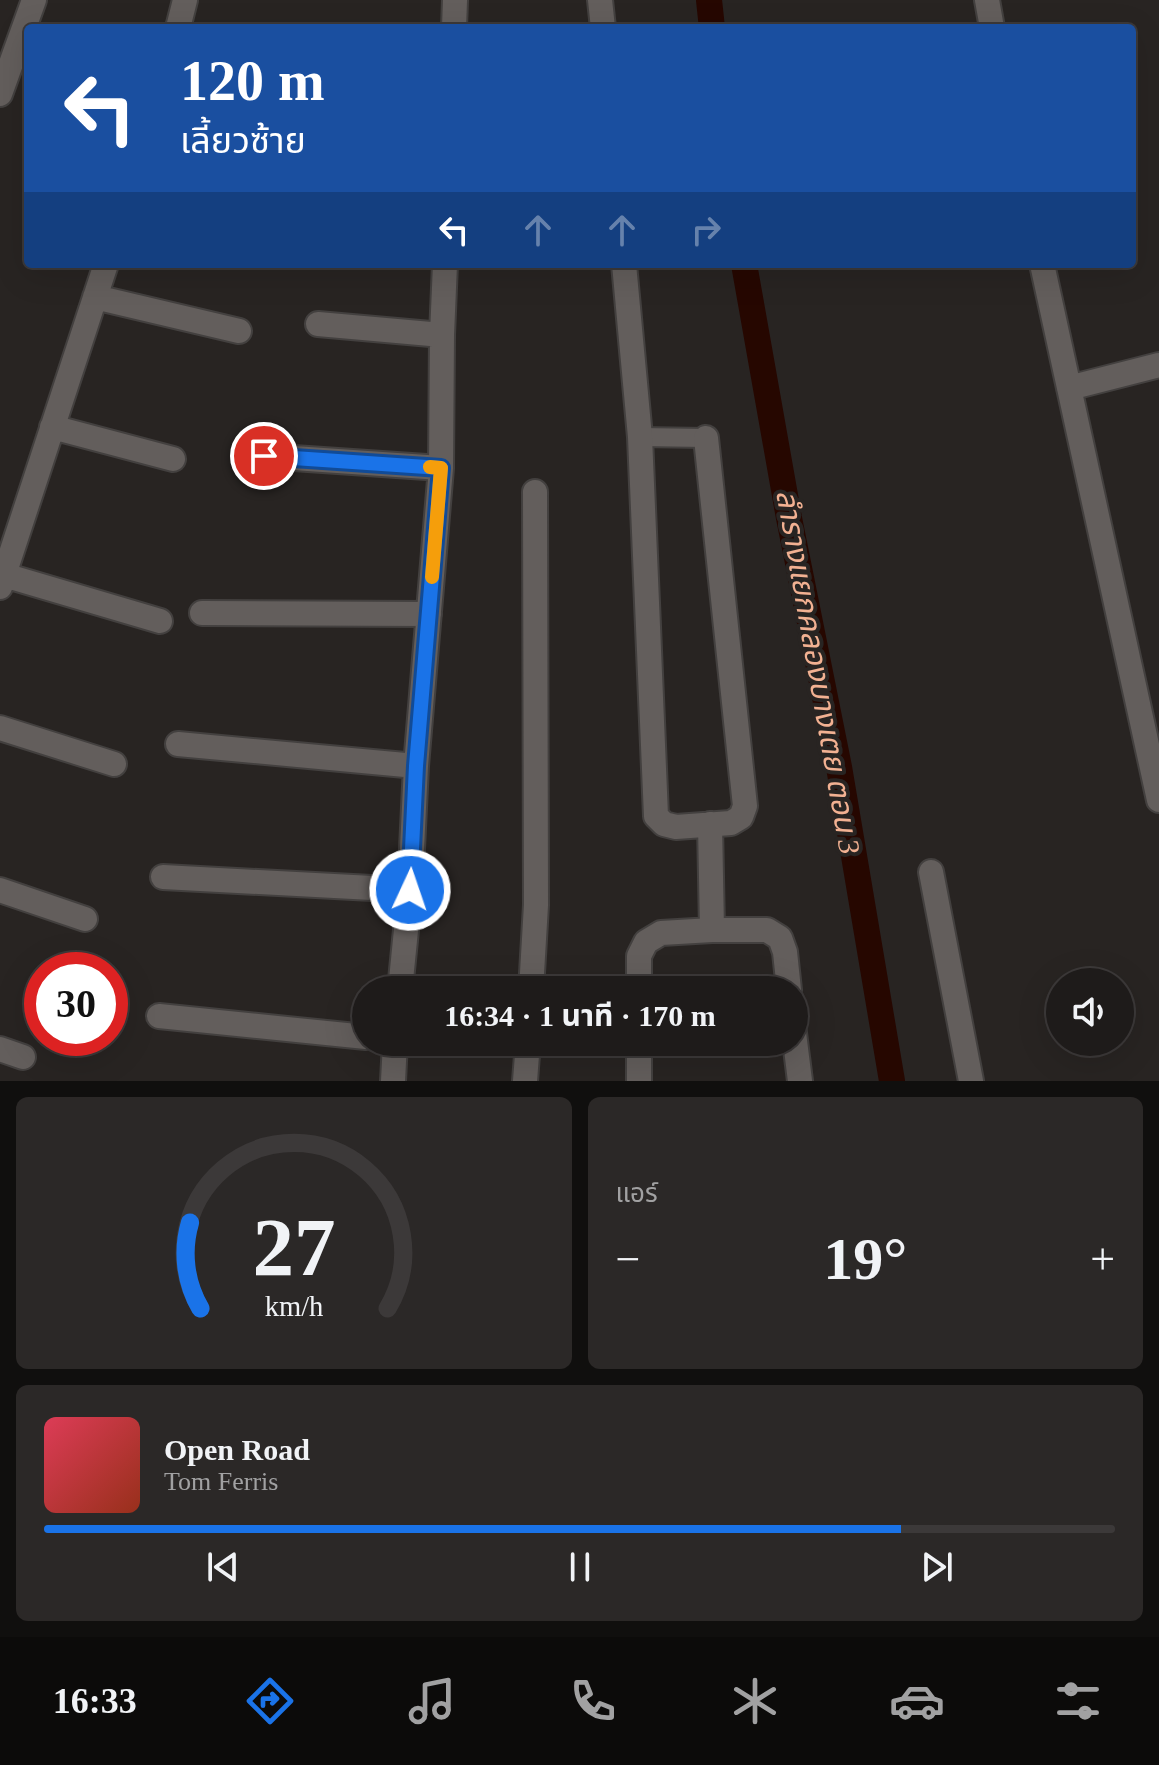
<!DOCTYPE html>
<html lang="th">
<meta charset="utf-8">
<style>
:root{--surface:#1e1b1a;--page:#2b2827;--text:#f1f3f6;--muted:#a1a1a2;--line:#3c3939;--accent:#1a73e8}
body{margin:0;font-family:"Times New Roman","Noto Sans Thai",serif;background:var(--page);color:var(--text);height:100vh;display:flex;flex-direction:column;font-size:30px;white-space:nowrap}
*{box-sizing:border-box;margin:0}
p{font-size:26px;color:var(--muted)}
.icon{flex:none;width:44px;height:44px;fill:none;stroke:currentColor;stroke-width:2;stroke-linecap:round;stroke-linejoin:round}
.map{position:relative;height:1081px;overflow:hidden}
.details{display:flex;flex-direction:column;gap:16px;padding:16px;background:#100f0e;flex:1}
.details>*{flex:none}
.top-card{position:absolute;left:24px;top:24px;width:1112px;height:244px;border-radius:8px;box-shadow:0 8px 32px #0002,0 0 0 2px var(--line);background:#1a4fa0;color:#fff;overflow:hidden}
.fabs{position:absolute;left:1046px;top:968px;display:grid;gap:16px}
.fabs a{display:grid;place-items:center;width:88px;height:88px;border-radius:50%;background:var(--surface);box-shadow:0 8px 32px #0002,0 0 0 2px var(--line);font-size:40px}
.speed{position:absolute;left:24px;top:952px;display:flex;gap:16px;font-size:40px;font-weight:700;text-align:center}
.speed>*{display:grid;place-content:center;width:104px;height:104px;border-radius:50%;background:var(--surface);box-shadow:0 8px 32px #0002,0 0 0 2px var(--line);line-height:1}
.speed .limit{border:12px solid #d22;background:#fff;color:#111}
.pin{position:absolute;display:grid;place-items:center;width:68px;height:68px;color:#fff;margin:-34px;border:4px solid #fff;border-radius:50%;box-shadow:0 2px 8px #0007}
.me{position:absolute;width:88px;margin:-44px;rotate:3deg;stroke-linejoin:round;filter:drop-shadow(0 0 6px #0008)}
.turn{display:flex;align-items:center;gap:28px;height:168px;padding:0 24px;font-size:36px}
.turn .icon{width:104px;height:104px;stroke-width:2.5}
.turn b{display:block;font-size:56px;line-height:68px}
.lanes{display:flex;align-items:center;height:76px;padding:0 24px;background:#0003;justify-content:center;gap:40px;direction:ltr}
.lanes .off{opacity:.35}
.big{font-size:60px;font-weight:700;line-height:1.1}
.details .widget{flex:1;display:flex;flex-direction:column;justify-content:center;gap:12px;min-width:0;padding:0 28px;border-radius:12px;background:var(--page)}
.details .dial{align-items:center;gap:0}
.dial svg{height:208px;overflow:visible;fill:none;stroke:var(--line);stroke-width:7;stroke-linecap:round;text-anchor:middle}
.dial text{fill:var(--text);stroke:none}
.song{display:flex;align-items:center;gap:24px}
.cover{width:96px;height:96px;border-radius:12px;background:linear-gradient(135deg,hsl(350 70% 55%),hsl(10 70% 35%))}
.played{height:8px;border-radius:4px;background:linear-gradient(90deg,var(--accent) 80%,var(--line) 80%)}
.keys{display:flex;justify-content:space-around;direction:ltr}
.heat{display:flex;justify-content:space-between;align-items:center;font-size:44px;direction:ltr}
.details .tiles{flex:1;display:grid;gap:16px;grid-template-columns:1fr 1fr}
.widget:last-child{grid-column:span 2}
.trip{position:absolute;left:352px;top:976px;width:456px;height:80px;border-radius:40px;background:var(--surface);box-shadow:0 8px 32px #0002,0 0 0 2px var(--line);font-weight:700;line-height:80px;text-align:center}
.menu{display:flex;height:128px;justify-content:space-around;align-items:center;background:#0c0b0a;color:var(--muted)}
.menu .icon{width:56px;height:56px}
.menu .active{color:var(--accent)}
.menu b{font-size:36px;color:var(--text)}
.map>svg:first-child{display:block}
</style>
<div class="map">
<svg width="1159" height="1081" viewBox="0 0 1159 1081">
<rect width="100%" height="100%" fill="#282422"/>
<g fill="none" stroke-linecap="round" stroke-linejoin="round">
<!-- canal -->
<path stroke="#260700" stroke-width="26" d="M709,0L712,28
M744,264L789,518L839,767L892,1081"/>
<!-- pedestrian casing -->
<g stroke="#43403f" stroke-width="22">
<path id="pedestrian" d="M640,437L706,438"/>
</g>
<!-- minor casing -->
<g stroke="#43403f" stroke-width="28">
<path id="minor" d="M600,0L603,28
M987,0L992,28
M178,28L185,0
M454,28L455,0
M0,94L34,0
M624,264L640,437L656,816L664,824L676,827L731,823L741,817L745,806L706,438
M1042,264L1159,800
M95,297L239,331
M318,324L442,335
M1069,388L1159,365
M52,427L173,459
M264,456L441,468
M4,575L160,621
M0,587L106,264
M202,613L429,614
M0,728L114,764
M178,744L416,766
M710,824L712,930
M931,872L971,1081
M163,877L410,890
M0,890L85,919
M400,990L410,890L416,766L441,468L442,335L445,264
M531,990L536,905L535,492
M639,990V956L646,942L661,933L712,930H767L780,938L785,952L789,990
M159,1016L366,1037
M794,1033L800,1081
M639,1042V1081
M0,1049L23,1057
M393,1081L395,1042
M525,1081L528,1042"/>
</g>
<!-- pedestrian -->
<use href="#pedestrian" stroke="#635e5c" stroke-width="18"/>
<!-- minor -->
<use href="#minor" stroke="#635e5c" stroke-width="24"/>
</g>
<g fill="none" stroke-linecap="round" stroke-linejoin="round">
<!-- route casing -->
<g stroke="#114b97" stroke-width="20">
<path id="route" d="M264,456L441,468L416,766L410,890"/>
</g>
<!-- route -->
<use href="#route" stroke="#1a73e8" stroke-width="14"/>
<!-- slow -->
<path stroke="#f59e0b" stroke-width="14" d="M430,467L441,468L432,577"/>
</g>
<g text-anchor="middle" stroke-width="8" stroke-linejoin="round" paint-order="stroke">
<!-- water labels -->
<g font-size="30" font-style="italic" fill="#f2b192" stroke="#282422">
<text transform="translate(818 672) rotate(80)" y="10">ลำรางแยกคลองบางเตย ตอน 3</text>
</g>
</g>
</svg>
<div class="fabs">
<a><svg class="icon" aria-label="sound" viewBox="0 0 24 24"><path d="M4 9h4l5-4v14l-5-4H4zM17 9q2 3 0 6"/></svg></a>
</div>
<div class="speed"><div class="limit">30</div></div>
<div class="pin" style="left:264px;top:456px;background:#d93025"><svg class="icon" aria-label="arrive" viewBox="0 0 24 24"><path d="M6 21V4h12l-3 4 3 4H6"/></svg></div>
<svg class="me" style="left:410px;top:890px" viewBox="-20 -20 40 40"><circle r="17" fill="#1a73e8" stroke="#fff" stroke-width="3"/><path d="M0-11L8 9 0 5-8 9z" fill="#fff"/></svg>
<div class="trip">16:34 · 1 นาที · 170 m</div>
<div class="top-card">
<div class="turn"><svg class="icon" aria-label="left" viewBox="0 0 24 24"><path d="M17 20v-9H6M10 6l-5 5 5 5"/></svg><div><b>120 m</b>เลี้ยวซ้าย</div></div>
<div class="lanes"><svg class="icon" aria-label="left" viewBox="0 0 24 24"><path d="M17 20v-9H6M10 6l-5 5 5 5"/></svg><svg class="icon off" aria-label="ahead" viewBox="0 0 24 24"><path d="M12 20V5M6 11l6-6 6 6"/></svg><svg class="icon off" aria-label="ahead" viewBox="0 0 24 24"><path d="M12 20V5M6 11l6-6 6 6"/></svg><svg class="icon off" aria-label="right" viewBox="0 0 24 24"><path d="M7 20v-9h11M14 6l5 5-5 5"/></svg></div>
</div>
</div>
<section class="details">
<div class="tiles">
<div class="widget dial"><svg viewBox="0 0 100 80">
<path d="M14 69A42 42 0 1 1 86 69"/>
<path d="M14 69A42 42 0 0 1 10 36" stroke="#1a73e8"/>
<text x="50" y="56" font-size="32" font-weight="700">27</text>
<text x="50" y="72" font-size="11">km/h</text>
</svg></div>
<div class="widget"><p>แอร์</p>
<div class="heat"><a>−</a><b class="big">19°</b><a>+</a></div>
</div>
<div class="widget">
<div class="song"><i class="cover"></i><div><b>Open Road</b><p>Tom Ferris</p></div></div>
<div class="played"></div>
<div class="keys"><svg class="icon" aria-label="previous" viewBox="0 0 24 24"><path d="M18 5L8 12l10 7zM5 5v14"/></svg><svg class="icon" aria-label="pause" viewBox="0 0 24 24"><path d="M8 5v14M16 5v14"/></svg><svg class="icon" aria-label="next" viewBox="0 0 24 24"><path d="M6 5l10 7-10 7zM19 5v14"/></svg></div>
</div>
</div>
</section>
<nav class="menu">
<b>16:33</b>
<svg class="icon active" aria-label="directions" viewBox="0 0 24 24"><path d="M12 3l9 9-9 9-9-9zM9 14v-3h6M13 9l2 2-2 2"/></svg>
<svg class="icon" aria-label="music" viewBox="0 0 24 24"><path d="M9 18V5l10-2v13"/><circle cx="6" cy="18" r="3"/><circle cx="16" cy="16" r="3"/></svg>
<svg class="icon" aria-label="phone" viewBox="0 0 24 24"><path d="M5 4h4l2 5-3 2q2 4 5 5l2-3 5 2v4C11 20 4 13 5 4z"/></svg>
<svg class="icon" aria-label="climate" viewBox="0 0 24 24"><path d="M12 3v18M4 7l16 10M4 17L20 7"/></svg>
<svg class="icon" aria-label="car" viewBox="0 0 24 24"><path d="M5 17H2v-5l4-1 3-4h7l3 4 3 1v5h-3M9 17h6M6 11h13"/><circle cx="7" cy="17" r="2"/><circle cx="17" cy="17" r="2"/></svg>
<svg class="icon" aria-label="filters" viewBox="0 0 24 24"><path d="M4 7h16M4 17h16"/><circle cx="9" cy="7" r="2"/><circle cx="15" cy="17" r="2"/></svg>
</nav>
